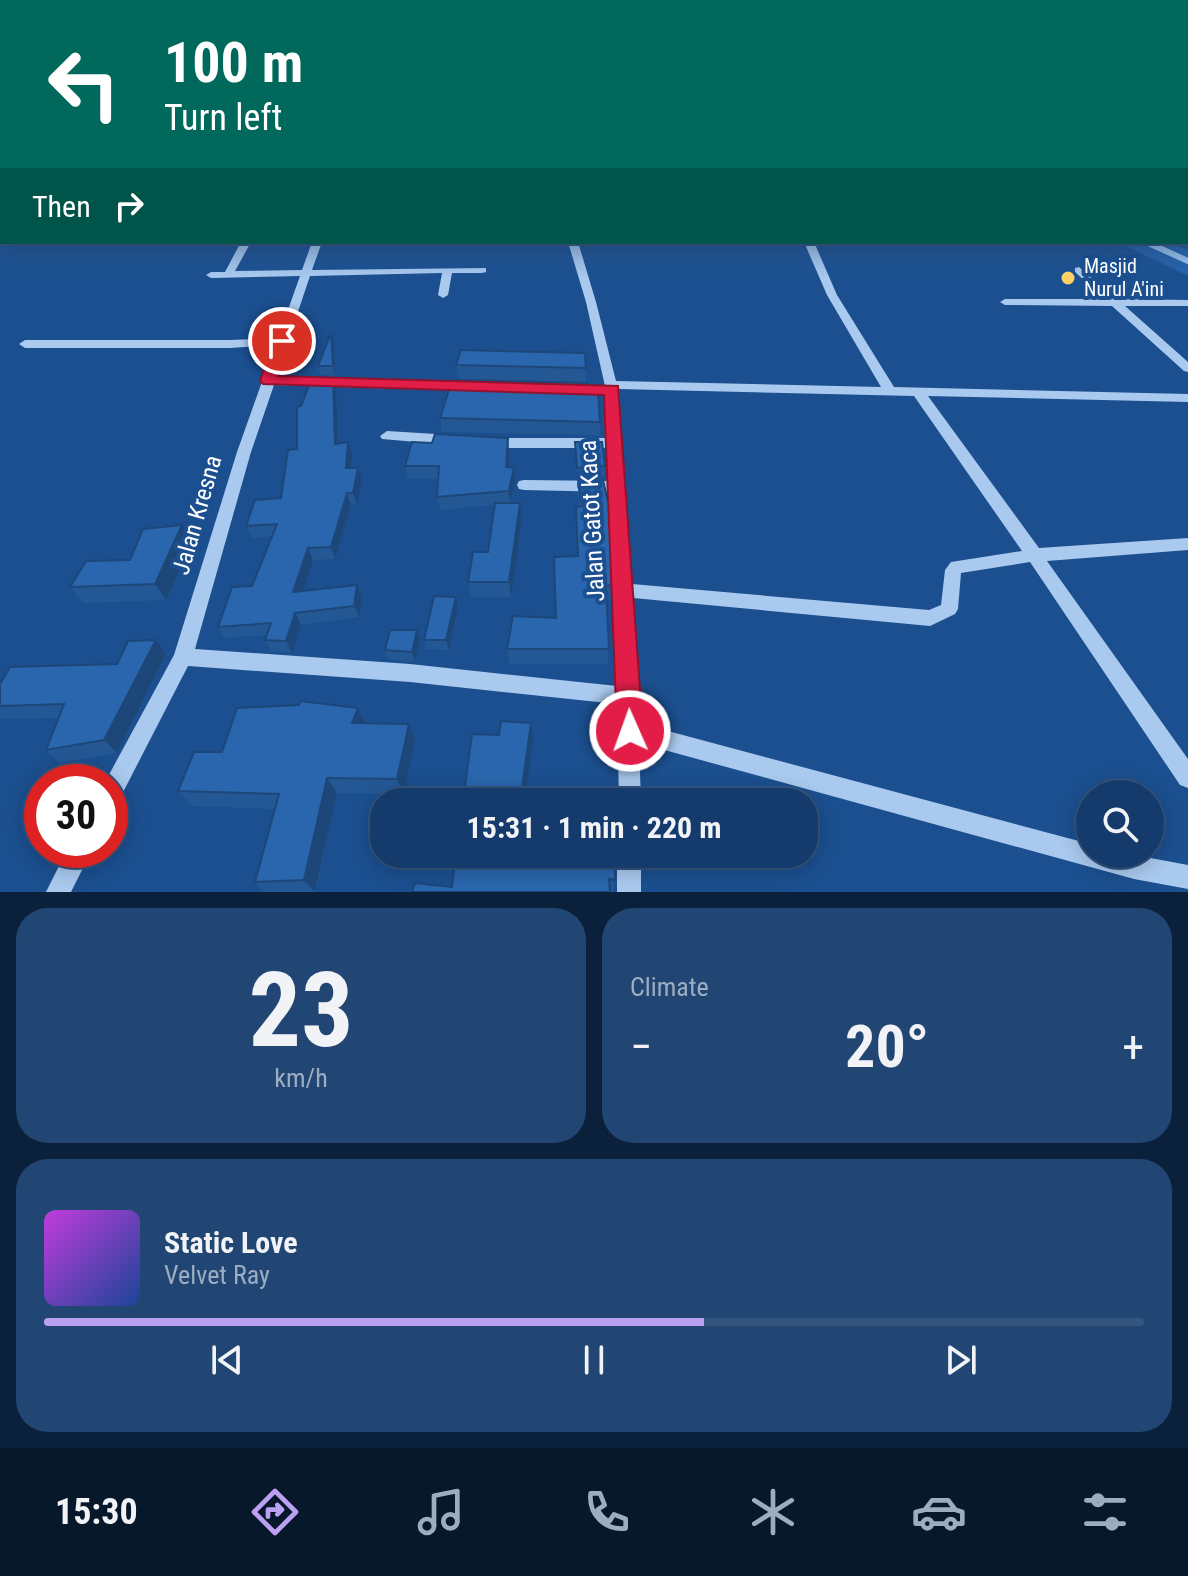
<!DOCTYPE html>
<meta charset="utf-8">
<style>
:root{--surface:#143b6b;--page:#214673;--text:#f1f3f6;--muted:#9dadc1;--line:#33557e;--accent:#bca0f2}
body{margin:0;font-family:"Roboto Condensed",sans-serif;background:var(--page);color:var(--text);height:100vh;display:flex;flex-direction:column;font-size:30px;white-space:nowrap}
*{box-sizing:border-box;margin:0}
p{font-size:26px;color:var(--muted)}
.icon{flex:none;width:44px;height:44px;fill:none;stroke:currentColor;stroke-width:2;stroke-linecap:round;stroke-linejoin:round}
.map{position:relative;height:892px;overflow:hidden}
.side{display:flex;flex-direction:column;gap:16px;padding:16px;background:#0b203b;flex:1}
.side>*{flex:none}
.guide{position:absolute;left:0px;top:0px;width:1188px;height:244px;box-shadow:0 4px 20px #0003,0 0 0 2px var(--line);background:#00695c;color:#fff;overflow:hidden}
.tools{position:absolute;left:1076px;top:780px;display:grid;gap:16px}
.tools a{display:grid;place-items:center;width:88px;height:88px;border-radius:50%;background:var(--surface);box-shadow:0 4px 20px #0003,0 0 0 2px var(--line);font-size:40px}
.speed{position:absolute;left:24px;top:764px;display:flex;gap:16px;font-size:40px;font-weight:700;text-align:center}
.speed>*{display:grid;place-content:center;width:104px;height:104px;border-radius:50%;background:var(--surface);box-shadow:0 4px 20px #0003,0 0 0 2px var(--line);line-height:1}
.speed .limit{border:12px solid #d22;background:#fff;color:#111}
.pin{position:absolute;display:grid;place-items:center;width:68px;height:68px;color:#fff;margin:-34px;border:4px solid #fff;border-radius:50%;box-shadow:0 2px 8px #0007}
.me{position:absolute;width:88px;margin:-44px;rotate:358deg;stroke-linejoin:round;filter:drop-shadow(0 0 6px #0008)}
.turn{display:flex;align-items:center;gap:28px;height:168px;padding:0 32px;font-size:36px}
.turn .icon{width:104px;height:104px;stroke-width:2.5}
.turn b{display:block;font-size:56px;line-height:68px}
.then{display:flex;align-items:center;height:76px;padding:0 32px;background:#0003;gap:16px;font-size:30px}
.big{font-size:60px;font-weight:700;line-height:1.1}
.side .card{flex:1;display:flex;flex-direction:column;justify-content:center;gap:12px;min-width:0;padding:0 28px;border-radius:32px;background:var(--page)}
.side .dial{align-items:center;gap:0}
.dial b{font-size:104px;line-height:1}
.song{display:flex;align-items:center;gap:24px}
.cover{width:96px;height:96px;border-radius:12px;background:linear-gradient(135deg,hsl(290 70% 55%),hsl(220 70% 35%))}
.played{height:8px;border-radius:4px;background:linear-gradient(90deg,var(--accent) 60%,var(--line) 60%)}
.keys{display:flex;justify-content:space-around;direction:ltr}
.heat{display:flex;justify-content:space-between;align-items:center;font-size:44px;direction:ltr}
.side .tiles{flex:1;display:grid;gap:16px;grid-template-columns:1fr 1fr}
.card:last-child{grid-column:span 2}
.trip{position:absolute;left:370px;top:788px;width:448px;height:80px;border-radius:32px;background:var(--surface);box-shadow:0 4px 20px #0003,0 0 0 2px var(--line);font-weight:700;line-height:80px;text-align:center}
.menu{display:flex;height:128px;justify-content:space-around;align-items:center;background:#08182b;color:var(--muted)}
.menu .icon{width:56px;height:56px}
.menu .current{color:var(--accent)}
.menu b{font-size:36px;color:var(--text)}
.map>svg:first-child{display:block}
</style>
<div class="map">
<svg width="1188" height="892" viewBox="0 0 1188 892">
<rect width="100%" height="100%" fill="#1b4f8f"/>
<!-- green -->
<path fill="#2461a8" d="M1118,242H1171L1188,250V276Z"/>
<g fill="none" stroke-linecap="round" stroke-linejoin="round">
<!-- stream -->
<path stroke="#9cc4f0" stroke-width="6" d="M1146,242L1188,261"/>
<!-- minor -->
<path fill="#a9c9ee" fill-rule="evenodd" d="M0,182H2V188H0Z
M0,210H2V216H0Z
M241,242H251L235,271L302,270L312,242H322L312,270L486,268V272L482,273H452L448,295L443,298L438,295L442,273L310,276L276,377L468,383L474,387L468,391L274,385L251,452L195,649L410,664L617,686L611,492L524,490L519,489L517,485L519,481L524,480L610,481L608,448H492L485,443L492,438H608L606,394L569,393L563,389L569,385L605,386L586,302L568,242H578L596,302L616,381L881,387L827,295L804,242H814L837,295L894,387L1188,394V402L928,396L1039,548L1188,538V550L1047,561L1188,759V788L1180,785L1030,562L961,573L958,609L955,614L930,626L633,598L637,691L639,696L638,723L1090,844V854H1129L1188,865V889L1134,879L639,743L641,802H619L617,704L410,682L188,666L118,802L110,805V782H105L174,655L237,452L275,345L230,348H25L19,344L25,340H230L278,338L300,276L211,278L206,275L211,272H225ZM618,389L914,396L1022,551L951,562L945,570L941,605L929,610L632,584Z
M1079,267L1118,299L1188,300V306H1125L1188,362V372L1184,371L1112,306L1005,305L1000,302L1005,299H1105L1075,272V268Z
M387,431L452,435L459,440L452,445L382,439L380,436Z
M67,850H92L71,892H46Z
M617,854H641V892H617Z"/>
</g>
<!-- wall -->
<path fill="#245895" d="M334,342L335,376L321,375L318,366Z
M456,365L586,368V382L459,379Z
M336,390L339,443L352,453L351,468H358L362,480L357,504L351,505L335,559L313,560L303,591L357,585L362,597L359,617L301,625L292,653L271,651L265,640L266,635L225,638L218,627L252,586L272,536L252,538L246,526L281,498L297,449Z
M587,393L600,422V435L442,432L440,418Z
M575,442L605,466L604,476L577,478Z
M509,451L508,467L515,481L511,503H520L522,518L511,597H471L468,582L488,552L494,505L440,510L437,497L438,479H408L405,466Z
M578,479L612,585L611,600L607,601L608,664H509L507,649L556,618L578,556L580,506L578,494Z
M192,541L166,600L83,603L70,587L130,560Z
M458,606L449,650L426,649L424,640Z
M417,630L420,639L415,662L388,659L385,650Z
M156,640L166,653L117,753L60,763L46,750L58,718L0,719V684L117,664Z
M358,708L365,723L415,740L404,794L337,793L316,892H265L255,882L275,809L192,806L178,791L222,752Z
M615,880L614,892L452,887Z"/>
<!-- shaded-wall -->
<path fill="#1d4779" d="M331,333L334,342L335,376L333,366Z
M333,378L336,390L339,455L335,444Z
M508,438L509,451L508,480L506,467Z
M348,442L352,453L350,480L346,468Z
M358,468L362,480L357,504L353,493Z
M514,468L515,481L510,504L509,491Z
M347,493L351,505L335,559L331,547Z
M520,503L522,518L511,597L509,582Z
M182,525L192,541L166,600L155,584Z
M308,548L313,560L299,604L293,592Z
M357,585L362,597L359,617L354,606Z
M456,597L458,606L449,650L446,640Z
M295,613L301,625L292,653L286,641Z
M417,630L420,639L415,662L412,652Z
M156,640L166,653L117,753L104,740Z
M358,708L366,724L352,723Z
M531,723L533,738L525,802H520Z
M409,724L415,740L404,794L397,779Z
M327,778L337,793L315,892L304,880Z"/>
<!-- building -->
<path fill="#2a66ad" stroke="#1d4779" stroke-width="2" d="M331,333L333,366H318Z
M461,350L585,353L586,368L456,365Z
M312,378H333L335,444L348,442L346,468H358L353,493H347L331,547L308,548L293,592L357,585L354,606L295,613L286,641L265,640L271,623L218,627L232,587L252,586L277,524L246,526L255,500L281,498L288,450L297,449V407L301,406Z
M452,380L587,383V393H598L600,422L440,418Z
M435,434L508,438L506,467L514,468L509,491L437,497L439,466H405L412,442L432,443Z
M575,442H602L605,466L577,468Z
M578,479L603,480L609,506L612,585L606,586L609,649H507L513,616L556,618L554,557L578,556L576,507L583,506Z
M495,503H520L509,582H468L473,552H488Z
M182,525L155,584L70,587L86,561L130,560L143,529Z
M434,596L456,597L446,640H424Z
M390,630H417L412,652L385,650Z
M156,640L104,740L46,750L64,704L0,706V684L10,667L117,664L128,641Z
M300,701L358,708L352,723L409,724L397,779L327,778L304,880L255,882L279,794L178,791L194,752H222L237,708L299,705Z
M501,721L531,723L520,802H463L472,734L499,735Z
M562,796L622,800V802H562Z
M456,854H615V880L609,879L610,892H412L415,883L452,887Z"/>
<!-- sky -->
<linearGradient id="sky" x2="0" y2="1"><stop stop-color="#0f2b4f"/><stop offset="0.55" stop-color="#39639b"/><stop offset="1" stop-color="#39639b" stop-opacity="0"/></linearGradient>
<rect width="1188" height="279" fill="url(#sky)"/>
<!-- route -->
<path fill="#e11d48" stroke="#92132f" stroke-width="2" d="M282,336L290,341L278,376L618,386L643,731L639,740L630,744L620,740L617,731L604,395L263,384L260,381L274,341Z"/>
<!-- markers -->
<circle fill="#ffd166" stroke="#1b4f8f" stroke-width="3" cx="1068" cy="278" r="8"/>
<g text-anchor="middle" stroke-width="8" stroke-linejoin="round" paint-order="stroke">
<!-- far-poi labels -->
<g font-size="20" fill="#fff" stroke="#1b4f8f" text-anchor="start">
<text x="1084" y="273">Masjid<tspan x="1084" dy="23">Nurul A'ini</tspan></text>
</g>
<!-- street labels -->
<g font-size="24" fill="#fff" stroke="#1b4f8f">
<text transform="translate(197 515) rotate(-74)" y="8">Jalan Kresna</text>
<text transform="translate(592 521) rotate(-93)" y="8">Jalan Gatot Kaca</text>
</g>
</g>
</svg>
<div class="tools">
<a><svg class="icon" aria-label="search" viewBox="0 0 24 24"><circle cx="10" cy="10" r="6"/><path d="M15 15l6 6"/></svg></a>
</div>
<div class="speed"><div class="limit">30</div></div>
<div class="pin" style="left:282px;top:341px;background:#d93025"><svg class="icon" aria-label="arrive" viewBox="0 0 24 24"><path d="M6 21V4h12l-3 4 3 4H6"/></svg></div>
<svg class="me" style="left:630px;top:731px" viewBox="-20 -20 40 40"><circle r="17" fill="#e11d48" stroke="#fff" stroke-width="3"/><path d="M0-11L8 9 0 5-8 9z" fill="#fff"/></svg>
<div class="trip">15:31 · 1 min · 220 m</div>
<div class="guide">
<div class="turn"><svg class="icon" aria-label="left" viewBox="0 0 24 24"><path d="M17 20v-9H6M10 6l-5 5 5 5"/></svg><div><b>100 m</b>Turn left</div></div>
<div class="then">Then<svg class="icon" aria-label="right" viewBox="0 0 24 24"><path d="M7 20v-9h11M14 6l5 5-5 5"/></svg></div>
</div>
</div>
<section class="side">
<div class="tiles">
<div class="card dial"><b>23</b><p>km/h</p></div>
<div class="card"><p>Climate</p>
<div class="heat"><a>−</a><b class="big">20°</b><a>+</a></div>
</div>
<div class="card">
<div class="song"><i class="cover"></i><div><b>Static Love</b><p>Velvet Ray</p></div></div>
<div class="played"></div>
<div class="keys"><svg class="icon" aria-label="previous" viewBox="0 0 24 24"><path d="M18 5L8 12l10 7zM5 5v14"/></svg><svg class="icon" aria-label="pause" viewBox="0 0 24 24"><path d="M8 5v14M16 5v14"/></svg><svg class="icon" aria-label="next" viewBox="0 0 24 24"><path d="M6 5l10 7-10 7zM19 5v14"/></svg></div>
</div>
</div>
</section>
<nav class="menu">
<b>15:30</b>
<svg class="icon current" aria-label="directions" viewBox="0 0 24 24"><path d="M12 3l9 9-9 9-9-9zM9 14v-3h6M13 9l2 2-2 2"/></svg>
<svg class="icon" aria-label="music" viewBox="0 0 24 24"><path d="M9 18V5l10-2v13"/><circle cx="6" cy="18" r="3"/><circle cx="16" cy="16" r="3"/></svg>
<svg class="icon" aria-label="phone" viewBox="0 0 24 24"><path d="M5 4h4l2 5-3 2q2 4 5 5l2-3 5 2v4C11 20 4 13 5 4z"/></svg>
<svg class="icon" aria-label="climate" viewBox="0 0 24 24"><path d="M12 3v18M4 7l16 10M4 17L20 7"/></svg>
<svg class="icon" aria-label="car" viewBox="0 0 24 24"><path d="M5 17H2v-5l4-1 3-4h7l3 4 3 1v5h-3M9 17h6M6 11h13"/><circle cx="7" cy="17" r="2"/><circle cx="17" cy="17" r="2"/></svg>
<svg class="icon" aria-label="filters" viewBox="0 0 24 24"><path d="M4 7h16M4 17h16"/><circle cx="9" cy="7" r="2"/><circle cx="15" cy="17" r="2"/></svg>
</nav>
